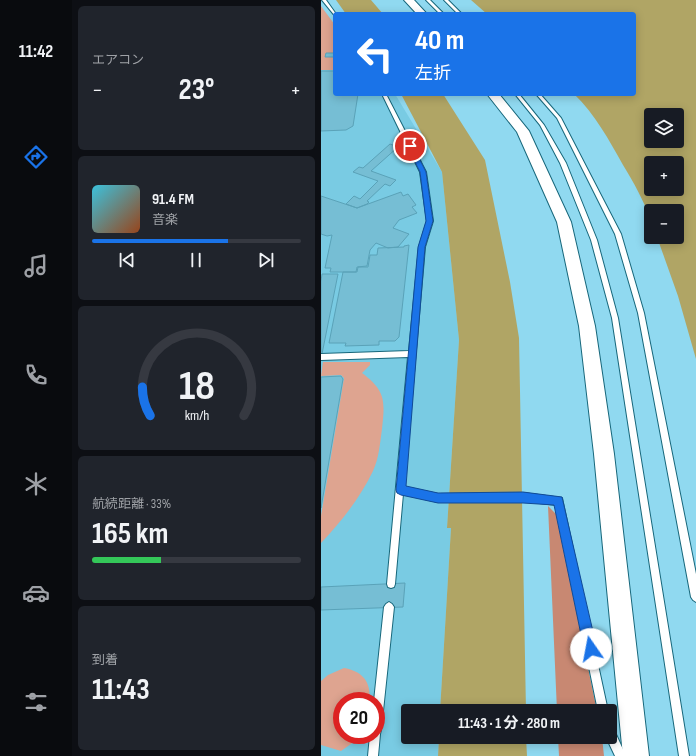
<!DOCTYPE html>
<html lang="ja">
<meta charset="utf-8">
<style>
:root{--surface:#171b24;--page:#20242c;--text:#f1f3f6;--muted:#9ea1a6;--line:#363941;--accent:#1a73e8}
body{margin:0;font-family:"Sofia Sans Condensed","Noto Sans JP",sans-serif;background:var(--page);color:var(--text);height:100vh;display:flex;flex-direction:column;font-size:15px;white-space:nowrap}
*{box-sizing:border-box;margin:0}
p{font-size:13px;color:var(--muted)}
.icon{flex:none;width:22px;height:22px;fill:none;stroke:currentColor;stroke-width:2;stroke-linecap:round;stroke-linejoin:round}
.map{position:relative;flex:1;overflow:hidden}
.panel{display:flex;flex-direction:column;gap:6px;padding:6px;background:#0d0f14;width:249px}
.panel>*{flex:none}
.hud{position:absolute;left:12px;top:12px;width:303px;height:84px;border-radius:4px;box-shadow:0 2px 10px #0003;background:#1a73e8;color:#fff;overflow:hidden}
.buttons{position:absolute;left:323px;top:108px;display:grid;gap:8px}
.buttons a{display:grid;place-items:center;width:40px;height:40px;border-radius:4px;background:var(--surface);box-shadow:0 2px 10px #0003;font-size:20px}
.speed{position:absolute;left:12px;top:692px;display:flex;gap:8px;font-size:20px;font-weight:700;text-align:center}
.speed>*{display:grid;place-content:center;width:52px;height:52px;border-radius:50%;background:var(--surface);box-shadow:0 2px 10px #0003;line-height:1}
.speed .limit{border:6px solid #d22;background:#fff;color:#111}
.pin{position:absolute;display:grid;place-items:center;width:34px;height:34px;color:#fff;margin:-17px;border:2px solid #fff;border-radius:50%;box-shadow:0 1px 4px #0007}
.me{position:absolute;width:44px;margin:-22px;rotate:348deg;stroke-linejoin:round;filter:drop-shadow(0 0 3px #0008)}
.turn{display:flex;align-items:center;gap:14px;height:84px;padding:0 16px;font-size:18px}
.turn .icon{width:52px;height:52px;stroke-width:2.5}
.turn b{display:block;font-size:28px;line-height:34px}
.big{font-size:30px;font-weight:700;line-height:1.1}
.panel .widget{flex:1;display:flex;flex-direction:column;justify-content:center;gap:6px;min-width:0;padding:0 14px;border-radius:6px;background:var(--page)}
.panel .dial{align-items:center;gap:0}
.dial svg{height:104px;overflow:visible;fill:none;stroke:var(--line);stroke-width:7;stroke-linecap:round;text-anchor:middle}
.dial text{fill:var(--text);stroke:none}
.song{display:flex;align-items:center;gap:12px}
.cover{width:48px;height:48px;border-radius:6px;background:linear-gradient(135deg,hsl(190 70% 55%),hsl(20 70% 35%))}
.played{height:4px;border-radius:2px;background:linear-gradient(90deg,var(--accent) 65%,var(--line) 65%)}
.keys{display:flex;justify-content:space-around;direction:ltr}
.heat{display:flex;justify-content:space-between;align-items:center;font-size:22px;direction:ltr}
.charge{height:6px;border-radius:3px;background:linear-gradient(90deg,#34c759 33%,var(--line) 0)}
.trip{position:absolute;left:80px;top:704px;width:216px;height:40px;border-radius:4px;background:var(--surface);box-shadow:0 2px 10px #0003;font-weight:700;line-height:40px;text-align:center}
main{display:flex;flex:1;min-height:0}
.tab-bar{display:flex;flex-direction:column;width:72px;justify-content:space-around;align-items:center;background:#090b0e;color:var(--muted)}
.tab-bar .icon{width:28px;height:28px}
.tab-bar .active{color:var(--accent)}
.tab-bar b{font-size:18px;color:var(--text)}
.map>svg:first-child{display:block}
</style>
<main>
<nav class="tab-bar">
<b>11:42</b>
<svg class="icon active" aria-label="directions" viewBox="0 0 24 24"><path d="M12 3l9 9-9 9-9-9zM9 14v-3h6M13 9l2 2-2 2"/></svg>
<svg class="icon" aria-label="music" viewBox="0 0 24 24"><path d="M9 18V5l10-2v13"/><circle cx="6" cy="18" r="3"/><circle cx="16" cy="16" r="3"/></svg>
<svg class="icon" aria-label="phone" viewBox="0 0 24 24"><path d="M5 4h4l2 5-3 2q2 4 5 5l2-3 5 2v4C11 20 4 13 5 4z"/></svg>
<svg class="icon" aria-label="climate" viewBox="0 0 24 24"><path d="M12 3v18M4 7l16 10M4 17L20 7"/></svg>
<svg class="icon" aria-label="car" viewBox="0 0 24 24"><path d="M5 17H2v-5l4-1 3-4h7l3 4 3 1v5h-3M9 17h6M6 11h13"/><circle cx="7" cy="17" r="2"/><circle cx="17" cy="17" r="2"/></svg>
<svg class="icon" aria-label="filters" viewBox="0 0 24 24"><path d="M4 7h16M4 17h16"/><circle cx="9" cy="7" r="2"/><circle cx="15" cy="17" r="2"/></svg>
</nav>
<section class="panel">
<div class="widget"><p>エアコン</p>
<div class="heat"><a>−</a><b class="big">23°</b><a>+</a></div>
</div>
<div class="widget">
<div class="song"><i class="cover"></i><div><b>91.4 FM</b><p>音楽</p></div></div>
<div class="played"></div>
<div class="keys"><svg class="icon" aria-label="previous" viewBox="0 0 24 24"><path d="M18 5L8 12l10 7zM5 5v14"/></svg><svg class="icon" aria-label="pause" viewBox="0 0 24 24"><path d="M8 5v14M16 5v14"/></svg><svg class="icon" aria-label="next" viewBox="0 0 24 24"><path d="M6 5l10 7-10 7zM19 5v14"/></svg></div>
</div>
<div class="widget dial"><svg viewBox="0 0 100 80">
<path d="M14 69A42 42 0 1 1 86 69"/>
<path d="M14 69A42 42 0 0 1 8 47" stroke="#1a73e8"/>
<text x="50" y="56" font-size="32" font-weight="700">18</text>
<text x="50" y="72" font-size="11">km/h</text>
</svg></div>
<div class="widget"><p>航続距離 · 33%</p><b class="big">165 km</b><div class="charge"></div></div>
<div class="widget"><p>到着</p><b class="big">11:43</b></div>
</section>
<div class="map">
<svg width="375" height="756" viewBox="0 0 375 756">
<rect width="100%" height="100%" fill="#90d9f0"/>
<!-- built -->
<path fill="#79cbe3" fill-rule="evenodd" d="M0,70H14V94H74L121,172L138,340L126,528H130L119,711H87V737H118L117,756H0ZM21,701H55V735H21Z"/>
<!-- green -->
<path fill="#dea490" d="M0,6L14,25V70H0Z
M2,362H49V365L41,373C65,391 64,401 61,429C59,443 58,458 52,471C39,498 20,522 0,543V516L23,378L20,375L0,376Z
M23,668C41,671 51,682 48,701H21V735H39L37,739L20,751L0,745V681L7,675Z"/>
<!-- forest -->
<path fill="#c88872" d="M227,506L235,514L276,711H236Z
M237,737H281L283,756H238Z"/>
<!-- water -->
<path fill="#b0a565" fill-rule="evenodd" d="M15,0H50L62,14H25Z
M150,0H375V359L357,296L336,237H356V211H330V221C323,201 313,183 302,165C288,140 274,114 253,94H313V14H166ZM330,115H356V141H330ZM330,163H356V189H330Z
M80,94H122L164,160L189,282L198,338L205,711H119L130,528H126L138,340L121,172Z
M118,737H205L206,756H117Z"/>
<!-- building -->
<path fill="#76bed4" stroke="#5aa2b8" d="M5,53H14V57H4Z
M0,71H14V94H37L32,126L25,130L0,131Z
M69,144L77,147L50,171L75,180L69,186L64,184L46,201L48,202L46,204L36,208L25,204L33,196L39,199L57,181L32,172L38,167L42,168Z
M80,192L82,196L87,194L95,205L91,207L96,213L78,220L72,228L88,234L77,247L67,248L55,243L49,250L46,266L36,267L35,272H9L10,268H4L11,235L6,236L0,234V196L36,208Z
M88,245L78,337L74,341H58V345L24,346L25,343H8L22,272H36L37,267H47L49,255H56L57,248L83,247V246Z
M1,274H17L0,359V281Z
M20,376L22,379L0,508V377Z
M84,583L82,607L0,610V587Z"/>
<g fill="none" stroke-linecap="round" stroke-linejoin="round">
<!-- service casing -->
<g stroke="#17677b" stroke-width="2">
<path id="service" d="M1,0H5L15,14H14V16Z
M105,0H109L123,14H119Z
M123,0H127L141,14H137Z
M61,94H65L105,172L112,221L104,247L83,487L117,494L202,493L241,498L287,711H277L235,505L202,501L117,502L82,494L74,584L73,587L70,588L67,587L66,584L87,357L0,360V354L88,351L98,247L106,221L99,172Z
M194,94H198L223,125L245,163L276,240L297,318L368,756H358L291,318L270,240L239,163L219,125Z
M215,94H219L240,118L300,234L323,313L375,574V602L372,600L370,597L317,313L294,234L236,118Z
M68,602L71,604L73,607L60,730L59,734L57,756H47L49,735H55V701H53L63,607L65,604Z
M289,729L293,730L305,756H294L285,737H289Z"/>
</g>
<!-- tertiary casing -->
<g stroke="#17677b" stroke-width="2">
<path id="tertiary" d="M83,0H93L106,14H96Z
M166,94H178L208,131L250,222L274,326L293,454L328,756H302L273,454L258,326L236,222L196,132Z"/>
</g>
<!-- service -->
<use href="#service" fill="#fff" fill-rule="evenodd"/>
<!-- tertiary -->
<use href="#tertiary" fill="#fff" fill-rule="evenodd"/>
</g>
<!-- route -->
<path fill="#1a73e8" stroke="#114b97" d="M87,145L92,146L105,172L112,221L104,247L85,486L117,493L202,492L241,497L276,649L274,653L270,655L265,653L263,649L233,505L202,503H117L80,495L76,493L75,490L97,247L105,221L99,172L86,146Z"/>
</svg>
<div class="buttons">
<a><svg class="icon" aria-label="layers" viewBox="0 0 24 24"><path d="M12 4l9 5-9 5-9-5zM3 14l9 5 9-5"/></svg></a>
<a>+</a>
<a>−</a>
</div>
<div class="speed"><div class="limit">20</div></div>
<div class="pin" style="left:89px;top:146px;background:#d93025"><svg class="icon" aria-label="arrive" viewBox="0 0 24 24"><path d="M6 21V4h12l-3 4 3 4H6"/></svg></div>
<svg class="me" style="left:270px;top:649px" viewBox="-20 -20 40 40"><circle r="19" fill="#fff"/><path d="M0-13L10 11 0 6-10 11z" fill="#1a73e8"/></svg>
<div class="trip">11:43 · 1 分 · 280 m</div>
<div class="hud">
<div class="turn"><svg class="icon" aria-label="left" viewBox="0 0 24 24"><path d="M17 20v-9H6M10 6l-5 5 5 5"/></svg><div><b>40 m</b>左折</div></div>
</div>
</div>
</main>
